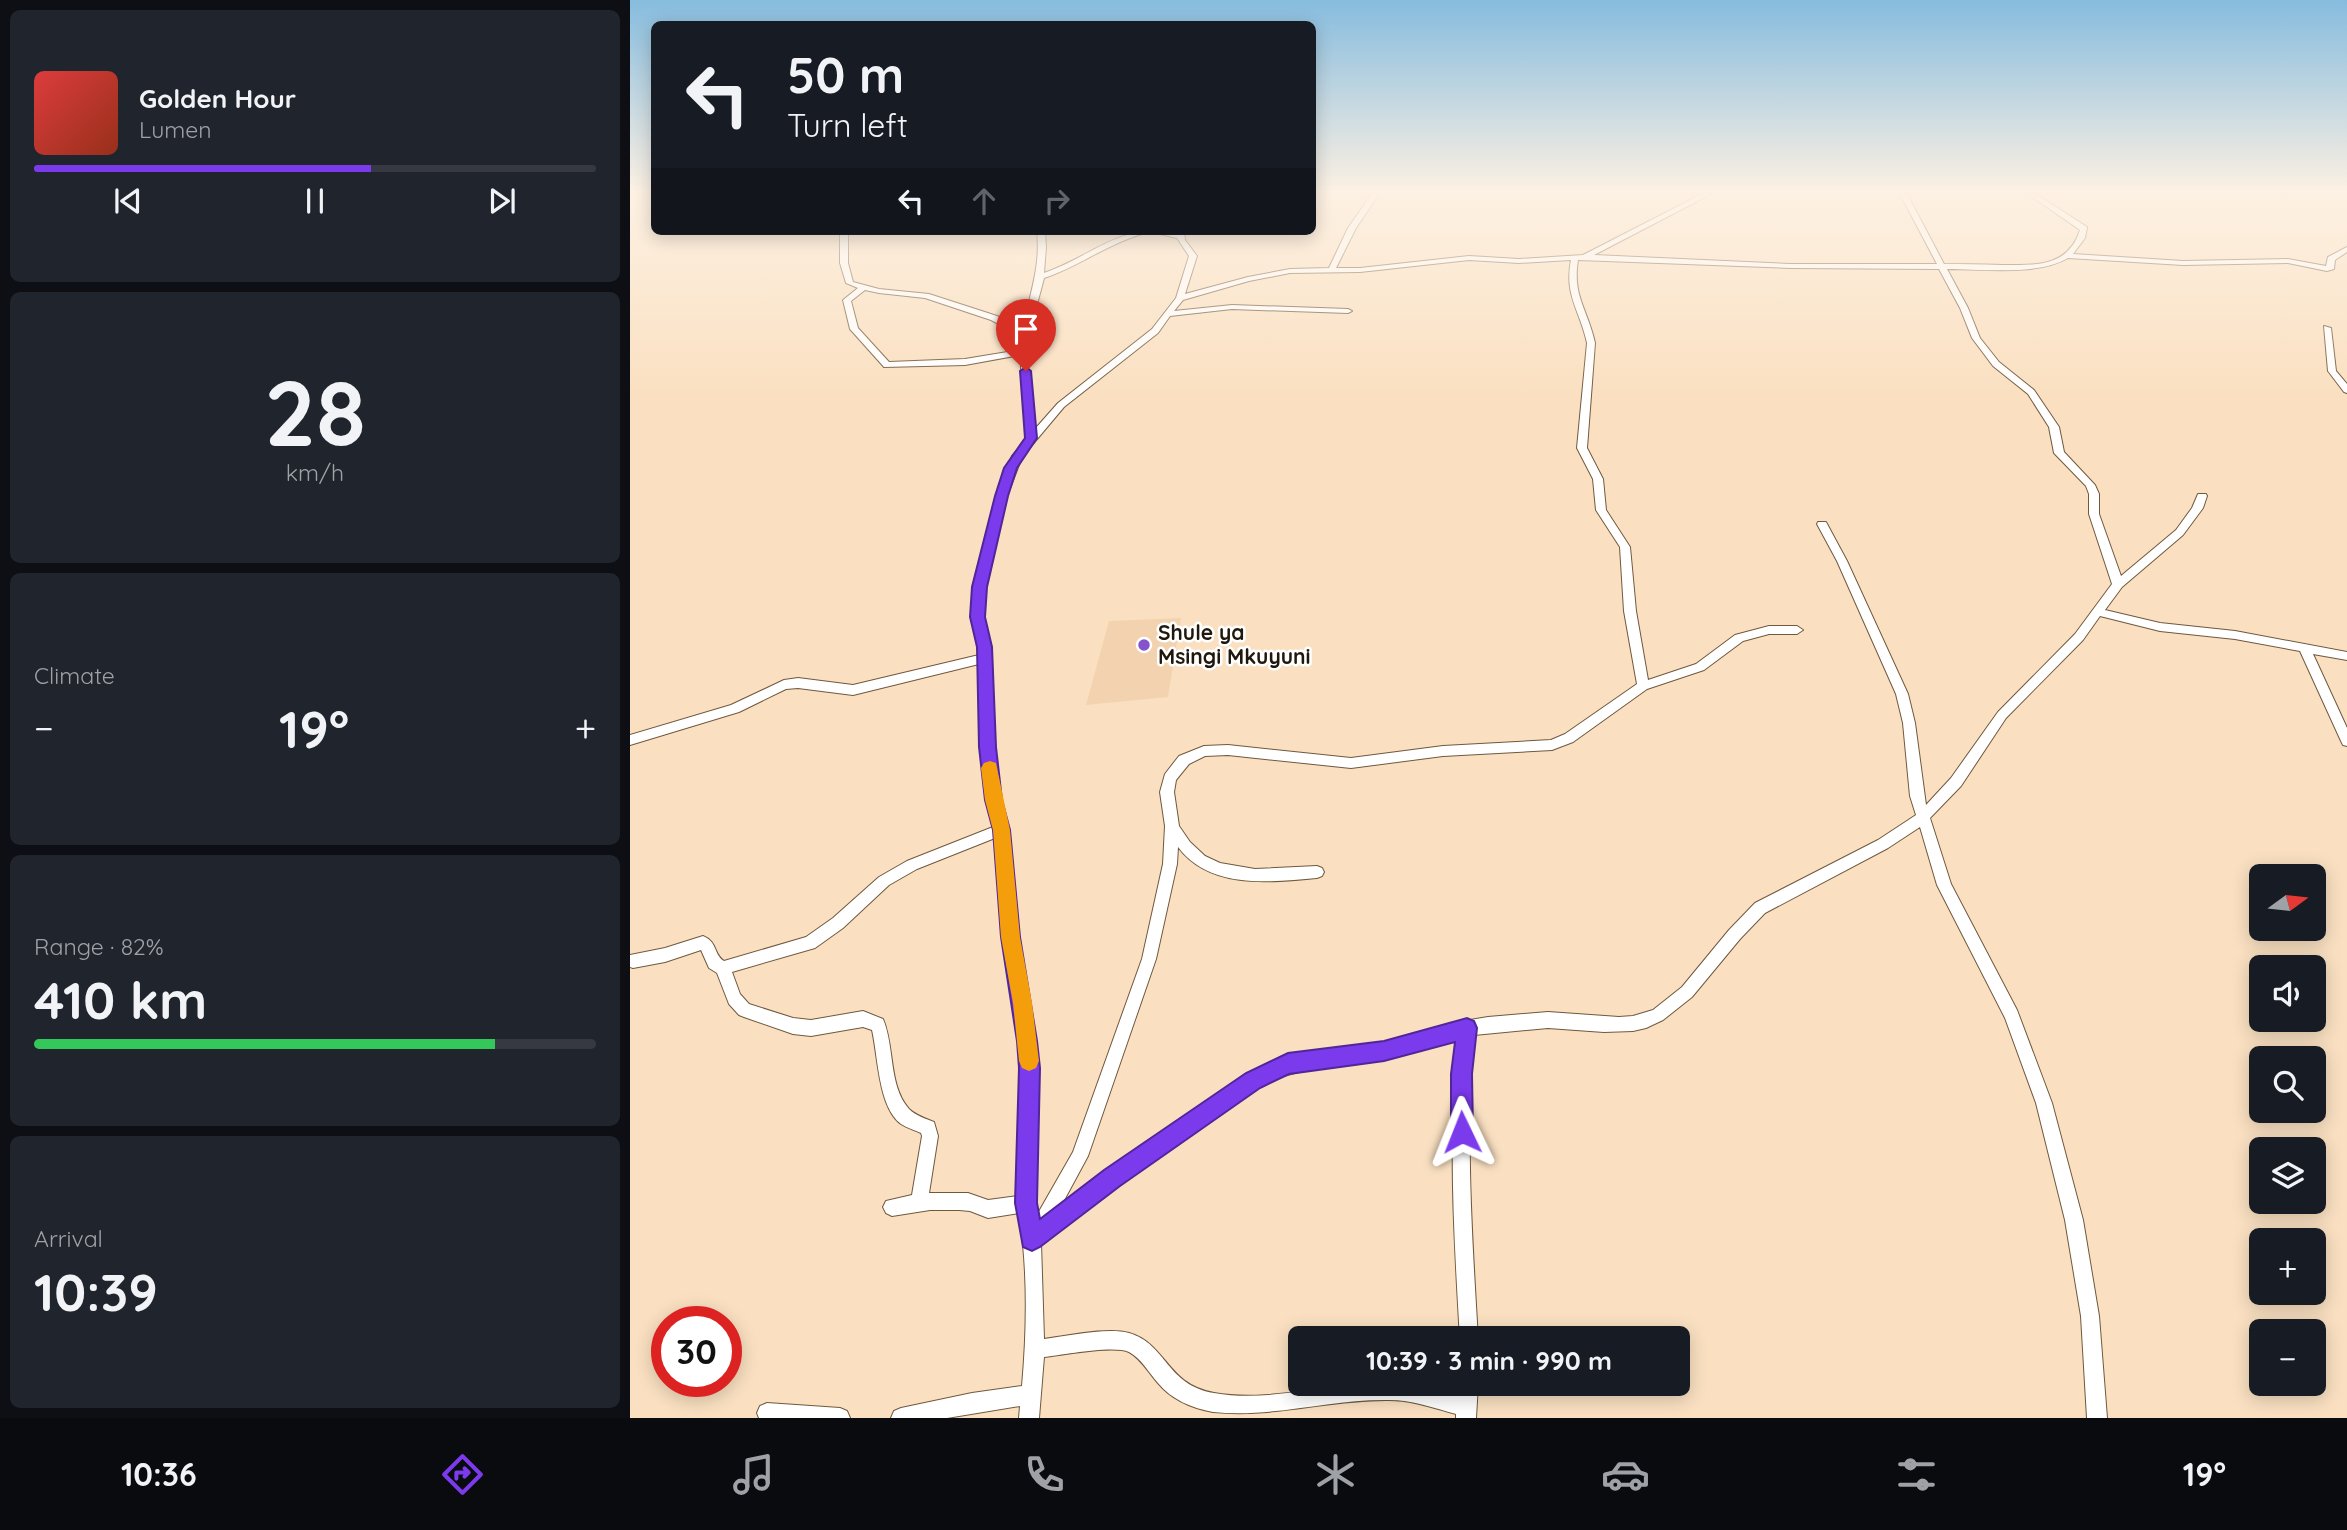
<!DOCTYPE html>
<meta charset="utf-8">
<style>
:root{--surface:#171b24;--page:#20242c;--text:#f1f3f6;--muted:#9ea1a6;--line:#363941;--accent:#7c3aed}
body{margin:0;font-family:Quicksand,sans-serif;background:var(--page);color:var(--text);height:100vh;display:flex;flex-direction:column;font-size:26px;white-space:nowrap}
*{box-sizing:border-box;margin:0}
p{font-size:23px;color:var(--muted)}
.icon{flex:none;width:38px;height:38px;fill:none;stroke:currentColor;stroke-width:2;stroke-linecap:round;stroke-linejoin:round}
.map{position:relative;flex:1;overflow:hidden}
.side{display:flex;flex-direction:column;gap:10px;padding:10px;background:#0d0f14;width:630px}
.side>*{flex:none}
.hud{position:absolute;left:21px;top:21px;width:665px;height:214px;border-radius:10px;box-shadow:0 4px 18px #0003;background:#171b24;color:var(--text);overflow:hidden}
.needle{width:46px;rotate:75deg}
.controls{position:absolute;left:1619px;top:864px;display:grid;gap:14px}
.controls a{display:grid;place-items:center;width:77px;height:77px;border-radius:10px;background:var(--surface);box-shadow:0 4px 18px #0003;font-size:35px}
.speed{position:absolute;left:21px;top:1306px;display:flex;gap:14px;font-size:35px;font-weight:700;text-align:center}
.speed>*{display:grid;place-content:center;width:91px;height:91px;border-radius:50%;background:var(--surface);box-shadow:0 4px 18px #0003;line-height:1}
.speed .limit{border:10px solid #d22;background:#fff;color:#111}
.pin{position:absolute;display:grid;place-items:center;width:60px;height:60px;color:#fff;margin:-72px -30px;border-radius:50% 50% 50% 0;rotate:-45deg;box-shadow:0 0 7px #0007}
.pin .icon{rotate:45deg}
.me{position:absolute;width:77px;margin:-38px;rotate:358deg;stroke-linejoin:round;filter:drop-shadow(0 0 5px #0008)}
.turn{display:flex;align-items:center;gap:24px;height:147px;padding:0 21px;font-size:32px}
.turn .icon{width:91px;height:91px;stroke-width:2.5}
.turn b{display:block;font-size:49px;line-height:60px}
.lanes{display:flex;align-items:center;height:66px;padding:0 21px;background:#0003;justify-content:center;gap:35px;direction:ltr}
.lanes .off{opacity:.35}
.big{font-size:52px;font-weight:700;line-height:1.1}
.side .tile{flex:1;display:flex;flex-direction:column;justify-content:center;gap:10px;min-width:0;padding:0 24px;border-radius:10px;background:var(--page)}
.side .dial{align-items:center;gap:0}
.dial b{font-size:91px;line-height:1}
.song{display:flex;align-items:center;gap:21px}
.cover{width:84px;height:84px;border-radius:10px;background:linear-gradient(135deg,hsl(0 70% 55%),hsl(10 70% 35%))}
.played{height:7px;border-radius:4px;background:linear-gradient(90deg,var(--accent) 60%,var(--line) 60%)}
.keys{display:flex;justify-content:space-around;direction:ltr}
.heat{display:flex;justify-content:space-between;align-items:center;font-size:38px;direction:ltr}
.charge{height:10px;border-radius:5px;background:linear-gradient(90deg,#34c759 82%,var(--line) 0)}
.trip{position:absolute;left:658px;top:1326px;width:402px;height:70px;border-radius:10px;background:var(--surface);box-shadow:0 4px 18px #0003;font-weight:700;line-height:70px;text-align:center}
.menu{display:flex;height:112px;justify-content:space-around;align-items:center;background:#090b0e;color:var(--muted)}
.menu .icon{width:49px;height:49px}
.menu .selected{color:var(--accent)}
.menu b{font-size:32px;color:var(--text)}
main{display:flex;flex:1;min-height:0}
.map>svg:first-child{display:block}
</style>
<main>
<section class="side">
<div class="tile">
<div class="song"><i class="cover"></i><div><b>Golden Hour</b><p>Lumen</p></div></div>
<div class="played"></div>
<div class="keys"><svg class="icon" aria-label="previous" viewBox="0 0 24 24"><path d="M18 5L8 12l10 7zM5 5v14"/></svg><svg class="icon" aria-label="pause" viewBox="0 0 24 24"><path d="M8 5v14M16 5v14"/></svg><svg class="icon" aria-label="next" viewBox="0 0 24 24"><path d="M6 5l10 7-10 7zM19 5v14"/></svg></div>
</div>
<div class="tile dial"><b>28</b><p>km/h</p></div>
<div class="tile"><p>Climate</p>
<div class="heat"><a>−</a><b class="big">19°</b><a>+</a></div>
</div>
<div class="tile"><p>Range · 82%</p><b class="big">410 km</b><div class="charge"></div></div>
<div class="tile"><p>Arrival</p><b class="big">10:39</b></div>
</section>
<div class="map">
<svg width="1717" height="1418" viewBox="0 0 1717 1418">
<rect width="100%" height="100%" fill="#fae0c1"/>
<!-- built -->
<path fill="#f3d3af" d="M551,618L538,697L456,705L479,621Z"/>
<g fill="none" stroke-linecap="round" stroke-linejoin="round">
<!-- minor casing -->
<g stroke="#6f583e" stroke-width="2">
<path id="minor" d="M742,194H749L726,228L706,268H730L839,256L889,259L953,255L1072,194H1081L964,255L1160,264H1307L1270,194H1277L1314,264C1333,264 1352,264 1371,265C1404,265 1438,268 1450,230L1398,194H1406L1457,227L1455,238L1443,254L1553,261L1658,259L1696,266L1698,257L1717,247V252L1705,260L1704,269L1697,271L1658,263L1553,265L1438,258C1408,276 1352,269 1317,269L1338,308L1350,338L1369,362L1404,390L1429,427L1434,452L1465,485L1469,494V514L1491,576L1546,530L1562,508L1568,494H1576L1577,496L1573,508L1553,535L1492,587L1475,610L1530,623L1605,631L1717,652V660L1683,654L1717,728V746L1713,745L1711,741L1670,651L1605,639L1530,631L1470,616L1453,640L1376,718L1331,786L1300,818L1321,884L1387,1010L1422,1103L1453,1220L1469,1316L1477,1418H1457L1451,1316L1435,1220L1406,1103L1375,1018L1307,885L1290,827L1258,848L1135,913L1110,939L1062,997L1033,1020L1016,1028L1003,1031L974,1032L918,1028L844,1035C835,1136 842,1237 848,1339H830C824,1238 818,1138 828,1038C798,1045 770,1056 739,1061C701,1068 664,1068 629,1086L488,1184L411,1243L414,1339C437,1336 478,1327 499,1333C537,1344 536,1385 584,1393C629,1401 672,1390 717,1385C733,1383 776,1382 792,1385C804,1387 816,1392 828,1395V1384H848L846,1418H826V1414C804,1408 782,1400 759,1400C699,1399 645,1418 583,1412C562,1408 542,1400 528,1383C519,1373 511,1358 499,1352C483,1345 433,1355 414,1357L409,1418H389L390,1406L317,1418H261L264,1411L271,1408L342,1393L392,1386C397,1330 398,1269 389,1213L358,1218L340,1211L329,1210H300L262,1216L256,1213L253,1207L256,1201L282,1195L292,1136L291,1133C285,1130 277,1128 271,1124C248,1107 248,1055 242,1030L233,1027L181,1036L163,1034L114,1017L109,1015L99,1004L87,973L79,968L71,950L35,962L3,968L0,967V955L35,948L73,936C88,942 83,954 94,961L176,937L203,918L249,877L277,861L363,827C349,773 350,719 349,664L223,695L168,688L156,689L109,712L0,745V735L101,705L154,680L168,678L223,685L349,655L342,617L344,587L367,496L382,456L397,439L390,355L335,365L254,367L220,329L213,300L228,288L216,283L210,263V231H218V263L223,282L249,289L299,294L367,316L390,328L393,327C400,294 411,265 407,231H415L416,247L414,273C461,257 493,221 547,233L546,231H554L555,240L567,256L555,294L618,277L660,269L699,268L718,228ZM512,234H530L547,238L559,256L546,298L522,329L428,403L405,429C402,404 397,379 398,353C399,327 408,303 414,278C448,267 477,244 512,234ZM839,260L889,263L941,260C934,296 950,310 957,343L947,448L963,479L966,510L990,547L994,611L1007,684L935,734L921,740L813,746L721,758L598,745L574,746L549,756L535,774L530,792L535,826L533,864L512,959L443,1152L407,1215L405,1203L407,1068L400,1003L387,937L378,830L370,800L363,747L362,658L354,617V587L377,496L392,457L434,407L528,333L540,316L602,309L718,313L722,311L718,309L602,305L544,311L553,300L619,281L660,273L730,272ZM948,260L1160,268L1309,269L1330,308L1342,338L1363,366L1398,394L1419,427L1424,453L1456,486L1459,494V514L1482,584L1445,634L1368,712L1321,778L1296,805L1285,723L1278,694L1217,561L1196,522H1188L1187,524L1207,561L1266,694L1273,723L1280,796L1286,815L1248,840L1125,903L1099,930L1052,987L1023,1010L1003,1016L989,1017L918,1012L858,1017L828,1022L756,1042L655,1058L617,1074L476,1172L431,1206L458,1156L526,959L547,864L548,847C580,890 640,882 687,878L692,876L694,872L692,868L687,866L625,869L590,863L575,856L560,842L549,826L544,792L546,780L559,764L575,756L598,755L721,768L813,756L922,750L943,742L1017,689L1074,670L1113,641L1139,634H1167L1173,630L1167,626H1139L1105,635L1066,664L1018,680L1006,611L1000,547L976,510L973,479L957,448L965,343C958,310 942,296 948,260ZM235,290L249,293L295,298L361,320L386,333H392L390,350L335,359L259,362L228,328L221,301ZM365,838L373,937L384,1003L391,1068L388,1196L358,1200L338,1193H299L308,1136L304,1122C296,1119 285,1115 279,1109C258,1085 265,1047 253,1019L233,1011L181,1020L163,1018L119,1004L110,994L102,972L185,948L213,928L259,885L287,869Z
M1694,326L1701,328L1706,371L1717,384V393L1714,392L1698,371Z
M137,1403L210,1408L217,1411L220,1418H129L127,1413L130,1406Z"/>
</g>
<!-- minor -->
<use href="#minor" fill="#fff" fill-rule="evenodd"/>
</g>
<!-- sky -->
<linearGradient id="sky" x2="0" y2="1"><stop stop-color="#86bcde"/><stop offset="0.49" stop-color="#fdf1e3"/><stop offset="1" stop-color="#fdf1e3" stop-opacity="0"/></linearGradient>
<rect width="1717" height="393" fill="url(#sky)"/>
<!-- route -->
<path fill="#7c3aed" stroke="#51269a" stroke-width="2" d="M396,367L401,371L407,438L387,468L378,496L357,587L355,617L362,647L366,747L372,800L380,830L390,937L407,1041L410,1068L407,1203L410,1219L474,1170L616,1073L658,1053L754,1041L837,1018L844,1021L847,1028L842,1074L843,1132L840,1140L832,1143L824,1140L821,1132V1074L825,1042L754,1061L659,1074L630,1088L490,1186L410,1247L402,1251L393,1247L385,1203L389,1068L387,1041L371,937L363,830L355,800L349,747L347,647L340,617L342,587L365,496L374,468L395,438L390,371Z"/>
<!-- slow -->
<path fill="#f59e0b" d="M360,761L366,763L380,830L390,937L402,1003L409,1061L406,1068L399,1071L392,1068L389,1061L383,1003L371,937L363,830L355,800L351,768L354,763Z"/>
<!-- markers -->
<circle fill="#8554cd" stroke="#fff" stroke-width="2.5" cx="514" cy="645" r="7"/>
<g text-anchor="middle" stroke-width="5" stroke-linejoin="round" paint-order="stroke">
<!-- poi labels -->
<g font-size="21" font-weight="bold" fill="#21180d" stroke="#fff" text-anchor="start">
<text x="528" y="640">Shule ya<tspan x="528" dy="24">Msingi Mkuyuni</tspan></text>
</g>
</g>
</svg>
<div class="controls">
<a><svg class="needle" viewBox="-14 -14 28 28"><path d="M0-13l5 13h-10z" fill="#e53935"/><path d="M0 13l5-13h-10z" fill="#9ea1a6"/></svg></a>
<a><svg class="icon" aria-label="sound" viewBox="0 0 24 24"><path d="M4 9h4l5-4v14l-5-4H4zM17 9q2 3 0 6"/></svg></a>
<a><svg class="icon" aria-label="search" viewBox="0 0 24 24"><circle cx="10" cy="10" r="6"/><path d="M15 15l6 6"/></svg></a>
<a><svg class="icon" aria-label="layers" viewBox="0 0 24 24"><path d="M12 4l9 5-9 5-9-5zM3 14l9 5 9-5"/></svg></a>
<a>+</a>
<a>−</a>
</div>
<div class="speed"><div class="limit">30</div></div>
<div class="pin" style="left:396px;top:371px;background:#d93025"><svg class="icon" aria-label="arrive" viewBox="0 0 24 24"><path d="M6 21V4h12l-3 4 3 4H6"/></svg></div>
<svg class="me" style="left:832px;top:1132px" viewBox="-20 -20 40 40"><path d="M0-17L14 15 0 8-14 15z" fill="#7c3aed" stroke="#fff" stroke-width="4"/></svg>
<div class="trip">10:39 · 3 min · 990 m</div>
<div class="hud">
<div class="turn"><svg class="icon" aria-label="left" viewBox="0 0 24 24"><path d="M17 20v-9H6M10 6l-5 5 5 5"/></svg><div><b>50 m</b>Turn left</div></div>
<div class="lanes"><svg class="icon" aria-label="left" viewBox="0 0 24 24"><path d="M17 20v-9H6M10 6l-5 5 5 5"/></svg><svg class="icon off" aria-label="ahead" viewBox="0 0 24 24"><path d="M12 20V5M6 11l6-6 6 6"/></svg><svg class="icon off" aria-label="right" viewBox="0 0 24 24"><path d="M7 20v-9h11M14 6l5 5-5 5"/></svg></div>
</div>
</div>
</main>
<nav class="menu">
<b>10:36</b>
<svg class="icon selected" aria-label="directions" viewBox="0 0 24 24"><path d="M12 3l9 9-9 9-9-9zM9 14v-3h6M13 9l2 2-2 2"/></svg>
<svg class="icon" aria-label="music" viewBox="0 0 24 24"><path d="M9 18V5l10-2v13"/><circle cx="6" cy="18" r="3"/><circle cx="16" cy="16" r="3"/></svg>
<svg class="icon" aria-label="phone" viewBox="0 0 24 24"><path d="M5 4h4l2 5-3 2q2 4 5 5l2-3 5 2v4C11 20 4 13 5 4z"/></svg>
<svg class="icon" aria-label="climate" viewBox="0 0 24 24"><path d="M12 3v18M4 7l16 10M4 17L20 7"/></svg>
<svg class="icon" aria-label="car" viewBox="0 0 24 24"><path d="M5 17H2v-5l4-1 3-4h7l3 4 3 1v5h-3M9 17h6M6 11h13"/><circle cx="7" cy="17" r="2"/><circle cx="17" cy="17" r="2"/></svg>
<svg class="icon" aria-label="filters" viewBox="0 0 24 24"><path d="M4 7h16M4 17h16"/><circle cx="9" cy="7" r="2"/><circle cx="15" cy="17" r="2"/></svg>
<b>19°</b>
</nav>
